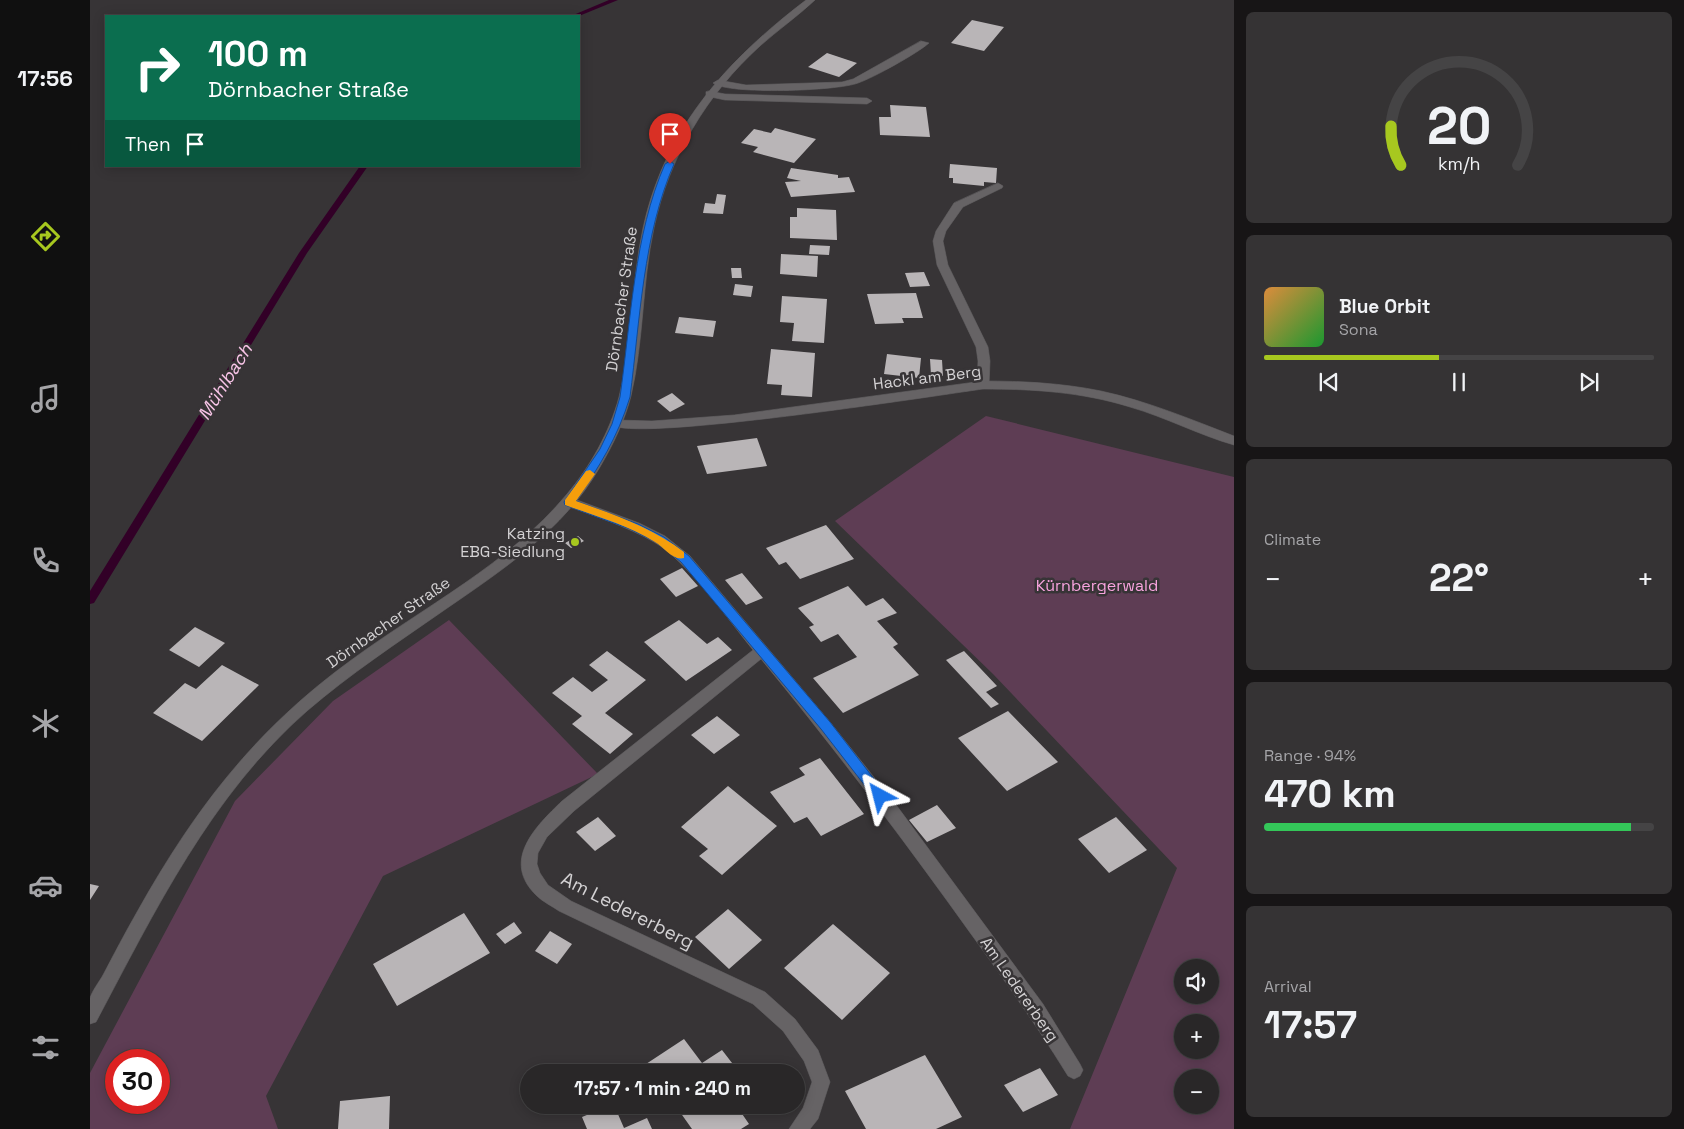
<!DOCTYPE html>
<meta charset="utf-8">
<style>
:root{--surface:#292728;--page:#353334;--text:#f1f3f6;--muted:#a5a5a8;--line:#454445;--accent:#a7c81f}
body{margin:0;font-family:"Space Grotesk",sans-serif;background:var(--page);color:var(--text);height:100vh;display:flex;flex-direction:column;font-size:19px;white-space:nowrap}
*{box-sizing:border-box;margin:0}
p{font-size:16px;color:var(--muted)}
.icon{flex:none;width:28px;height:28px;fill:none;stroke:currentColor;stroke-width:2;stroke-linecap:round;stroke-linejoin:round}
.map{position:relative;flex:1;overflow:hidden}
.sheet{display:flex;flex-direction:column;gap:12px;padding:12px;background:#171516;width:450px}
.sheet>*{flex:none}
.banner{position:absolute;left:15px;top:15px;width:475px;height:152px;border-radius:0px;box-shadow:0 2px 12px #0003,0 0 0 1px var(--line);background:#0b6e4f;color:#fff;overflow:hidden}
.tools{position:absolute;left:1084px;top:959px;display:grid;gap:10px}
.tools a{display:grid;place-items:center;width:45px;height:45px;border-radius:50%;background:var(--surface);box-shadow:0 2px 12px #0003,0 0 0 1px var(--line);font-size:25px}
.speed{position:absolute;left:15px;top:1049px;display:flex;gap:10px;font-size:25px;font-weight:700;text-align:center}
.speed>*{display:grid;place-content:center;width:65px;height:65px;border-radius:50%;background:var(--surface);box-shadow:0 2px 12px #0003,0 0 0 1px var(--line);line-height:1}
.speed .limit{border:8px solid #d22;background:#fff;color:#111}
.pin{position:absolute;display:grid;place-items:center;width:42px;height:42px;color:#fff;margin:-51px -21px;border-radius:50% 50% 50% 0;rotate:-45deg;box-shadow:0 0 5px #0007}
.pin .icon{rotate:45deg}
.me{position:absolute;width:55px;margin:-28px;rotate:322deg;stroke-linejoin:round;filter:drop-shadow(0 0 4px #0008)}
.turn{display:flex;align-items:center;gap:18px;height:105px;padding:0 20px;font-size:22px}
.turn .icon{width:65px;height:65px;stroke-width:2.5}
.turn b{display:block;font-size:35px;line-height:42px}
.then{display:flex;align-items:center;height:48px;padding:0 20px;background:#0003;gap:10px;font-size:19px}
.big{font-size:38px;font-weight:700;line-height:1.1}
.sheet .tile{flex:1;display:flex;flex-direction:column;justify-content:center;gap:8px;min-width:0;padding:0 18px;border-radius:8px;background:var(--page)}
.sheet .dial{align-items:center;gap:0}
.dial svg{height:130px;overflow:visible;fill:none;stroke:var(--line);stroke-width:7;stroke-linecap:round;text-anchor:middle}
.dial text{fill:var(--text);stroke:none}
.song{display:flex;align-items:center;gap:15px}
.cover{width:60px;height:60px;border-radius:8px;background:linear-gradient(135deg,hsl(30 70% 55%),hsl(130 70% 35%))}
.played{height:5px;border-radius:2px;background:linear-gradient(90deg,var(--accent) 45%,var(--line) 45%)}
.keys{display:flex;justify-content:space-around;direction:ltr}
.heat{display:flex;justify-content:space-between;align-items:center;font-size:28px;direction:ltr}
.charge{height:8px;border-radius:4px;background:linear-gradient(90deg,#34c759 94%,var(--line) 0)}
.trip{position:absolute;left:430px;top:1064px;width:285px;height:50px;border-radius:25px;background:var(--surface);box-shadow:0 2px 12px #0003,0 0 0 1px var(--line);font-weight:700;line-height:50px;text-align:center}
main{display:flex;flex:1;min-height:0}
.dock{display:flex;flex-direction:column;width:90px;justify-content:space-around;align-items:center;background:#101010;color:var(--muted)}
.dock .icon{width:35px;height:35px}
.dock .current{color:var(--accent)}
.dock b{font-size:22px;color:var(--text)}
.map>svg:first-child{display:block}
</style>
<main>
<nav class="dock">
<b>17:56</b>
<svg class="icon current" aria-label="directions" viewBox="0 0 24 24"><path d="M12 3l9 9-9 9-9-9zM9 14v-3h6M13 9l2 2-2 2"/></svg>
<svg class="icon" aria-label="music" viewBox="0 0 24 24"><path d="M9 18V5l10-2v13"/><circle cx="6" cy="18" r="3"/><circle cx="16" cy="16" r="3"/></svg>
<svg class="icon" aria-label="phone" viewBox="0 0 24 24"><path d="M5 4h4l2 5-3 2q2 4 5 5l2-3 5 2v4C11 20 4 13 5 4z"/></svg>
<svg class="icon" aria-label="climate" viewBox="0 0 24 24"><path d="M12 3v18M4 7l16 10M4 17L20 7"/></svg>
<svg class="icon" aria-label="car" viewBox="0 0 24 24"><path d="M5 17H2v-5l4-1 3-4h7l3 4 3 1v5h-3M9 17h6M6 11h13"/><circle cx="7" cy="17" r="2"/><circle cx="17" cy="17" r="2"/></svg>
<svg class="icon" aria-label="filters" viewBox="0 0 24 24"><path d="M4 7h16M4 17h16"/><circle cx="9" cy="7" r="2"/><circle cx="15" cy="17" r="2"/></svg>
</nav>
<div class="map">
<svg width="1144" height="1129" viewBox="0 0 1144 1129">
<rect width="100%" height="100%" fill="#373436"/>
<!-- green -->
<path fill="#5e3d54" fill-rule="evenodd" d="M896,416L1144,477V1129H980L1087,868L903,674L745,521ZM1092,968H1120V995H1092ZM1092,1022H1120V1050H1092ZM1092,1078H1120V1105H1092Z
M359,620L508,774L293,876L176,1096L188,1129H0V1073L145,801L243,701ZM26,1060H69V1102H26Z"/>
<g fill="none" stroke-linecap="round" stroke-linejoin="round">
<!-- stream -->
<path fill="#320027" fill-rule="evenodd" d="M519,0H528L489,16H481Z
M270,166H278L217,253L4,603L0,604V591L209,253Z"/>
</g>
<!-- building -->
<path fill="#b9b5b7" d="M882,20L914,27L894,51L861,43Z
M737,53L767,63L749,77L718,67Z
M800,105L836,107L840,137L790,135L789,117H801Z
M685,128L726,139L704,163L663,152L668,147L651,143L664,129L681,133Z
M860,164L907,168L906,183L894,182V186L863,183V178H859Z
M701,168L748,175V178L759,177L765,192L701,197L695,182L711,181L697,178Z
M627,194L636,195L633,214L613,213L615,203L625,204Z
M707,208L746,210L747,240L700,238V217H707Z
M720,245L740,246L739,255L719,254Z
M691,254L728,256L727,277L690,274Z
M641,268H651L652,278H642Z
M834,272L840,286L820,287L815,273Z
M645,284L663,286L661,297L643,295Z
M826,293L833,318H812L814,323L785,324L777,294Z
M692,296L737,299L734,343L702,341L704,323L690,322Z
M589,317L626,321L623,337L585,333Z
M681,349L725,353L722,397L691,395L692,385L677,384Z
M797,354L831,358L829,378L794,374Z
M840,359L852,360L853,376L841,375Z
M582,393L595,404L580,412L567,401Z
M667,438L677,466L617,474L607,446Z
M736,525L764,559L710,579L696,562L689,565L676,548Z
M488,536L494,541L481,548L475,543Z
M592,568L608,586L586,597L570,579Z
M652,573L673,598L656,605L635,580Z
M758,586L776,606L793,598L807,613L787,621L808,644L803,647L829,675L753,713L723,678L767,657L748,634L731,642L719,627L724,625L708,608Z
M589,620L617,644L628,637L642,650L596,681L554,642Z
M105,627L135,643L109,667L79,650Z
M517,651L556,680L515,713L543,734L520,754L482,724L492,716L462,693L483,677L502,692L518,680L499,665Z
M874,651L907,686L896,692L909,704L901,708L856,660Z
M132,665L169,685L112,741L63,713L95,683L106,689Z
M918,711L968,762L917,791L868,738Z
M627,716L650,735L624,754L601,735Z
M730,758L774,814L731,836L717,817L704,823L680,792L715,775L709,768Z
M638,786L687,826L632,875L609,856L618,849L591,827Z
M847,805L866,828L837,842L819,820Z
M508,817L526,836L505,851L486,832Z
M1026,817L1057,850L1019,873L988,839Z
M0,884L9,886L0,900Z
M638,909L672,940L639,969L605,937Z
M374,913L400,953L307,1006L283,964Z
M424,922L432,933L415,944L406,934Z
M743,924L800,973L752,1020L694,968Z
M460,931L482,944L467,964L445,951Z
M594,1039L612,1063L632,1050L649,1072H562L556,1064Z
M835,1055L872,1117L846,1129H776L755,1091Z
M950,1068L968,1095L933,1112L914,1085Z
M300,1096L299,1129H248L250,1101Z
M521,1105H524L534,1128L557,1118L562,1129H497L492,1117Z
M585,1105H646L659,1124L651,1129H602Z"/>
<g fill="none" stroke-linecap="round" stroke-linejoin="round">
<!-- service casing -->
<g stroke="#545254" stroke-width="1">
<path id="service" d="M831,41L839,43C828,53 783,78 768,83C748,91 638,95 623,83L628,80L656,85L752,82L763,79Z
M619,91L635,94L777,98L782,101L777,104L635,100L616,96V92Z
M908,183L913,186L912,188L873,207L856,231L853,241L858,265L898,347L900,361L899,385L893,389L887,385L888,361L886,347L847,265L843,241L846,231L864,203Z"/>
</g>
<!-- minor casing -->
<g stroke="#545254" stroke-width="1">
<path id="minor" d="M893,381C932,381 972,383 1011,391C1057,401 1100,419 1144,436V445C1109,435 1075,417 1040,407C992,392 943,389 893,389C850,395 536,444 521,424L527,420L562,421L644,415Z
M479,497L549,523L575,536L600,556L740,722L807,806L953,1004L990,1064L993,1070L990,1076L984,1079L978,1076C941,1016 899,959 858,902C798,819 736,738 671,659L484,811L457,837L448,853L447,864L450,873L458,885L481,901L675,992L705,1019L728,1050L740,1082L728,1119L720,1129H699L713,1108L722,1082L714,1061L693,1031L663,1004L469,911C462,906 453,902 447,896C410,861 446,826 472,801L663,650C637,618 597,561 564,542C536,526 504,516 474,505L472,502Z"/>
</g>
<!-- tertiary casing -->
<g stroke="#545254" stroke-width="1">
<path id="tertiary" d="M716,0H725C708,16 688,30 670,46C617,94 579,157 564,228C552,283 554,341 541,396C535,420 523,445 510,467C474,530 411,571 353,611C307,643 260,674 217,711C121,795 65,911 6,1022L0,1024C0,1016 0,1006 0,998C2,991 9,982 13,975C24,954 35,933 47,912C104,810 165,730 260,661C333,607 419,564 477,494C500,467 520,431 529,397C543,342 541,283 553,228C575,128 636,61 716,0Z"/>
</g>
<!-- service -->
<use href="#service" fill="#666365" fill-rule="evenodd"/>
<!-- minor -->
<use href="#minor" fill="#666365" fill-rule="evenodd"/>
<!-- tertiary -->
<use href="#tertiary" fill="#666365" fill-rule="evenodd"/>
</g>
<!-- route -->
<path fill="#1a73e8" stroke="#114b97" d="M580,161L584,164C553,235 550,320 540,397C527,439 510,465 486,501L548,524L574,537L599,556L740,722L795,793L797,796L790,802L786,800L731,729L591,562L566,542L540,529L475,505L474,502L510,449L522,424L530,397C541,320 544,235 575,164Z"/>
<!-- slow -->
<path fill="#f59e0b" d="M500,470L505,474L486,501C525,515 561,527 594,552V558C583,561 574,547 565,542C538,525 505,516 475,505V500L496,471Z"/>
<!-- markers -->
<circle fill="#a7c81f" stroke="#373436" stroke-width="2" cx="485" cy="542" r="5"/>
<g text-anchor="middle" stroke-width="5" stroke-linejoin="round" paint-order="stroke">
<!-- street labels -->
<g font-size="16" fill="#d3d1d3" stroke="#373436">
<text transform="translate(531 299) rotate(-82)" y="6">Dörnbacher Straße</text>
<text transform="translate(837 377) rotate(-7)" y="6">Hackl am Berg</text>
<text transform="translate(298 622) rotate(-35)" y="6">Dörnbacher Straße</text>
<text transform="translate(930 989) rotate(55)" y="6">Am Ledererberg</text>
</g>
<!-- poi labels -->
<g font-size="16" fill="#d3d1d3" stroke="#373436" text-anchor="end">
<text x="475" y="539">Katzing<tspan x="475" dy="18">EBG-Siedlung</tspan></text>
</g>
<!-- park labels -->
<g font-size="16" fill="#f8a3de" stroke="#373436">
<text x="1007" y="591">Kürnbergerwald</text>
</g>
<!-- water labels -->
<g font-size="18" font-style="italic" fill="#f9c5e8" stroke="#373436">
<text transform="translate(135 382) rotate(-58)" y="6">Mühlbach</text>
</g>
<!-- near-street labels -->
<g font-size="19" fill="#d3d1d3" stroke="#373436">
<text transform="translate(538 910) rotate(27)" y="7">Am Ledererberg</text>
</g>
</g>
</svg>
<div class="tools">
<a><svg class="icon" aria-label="sound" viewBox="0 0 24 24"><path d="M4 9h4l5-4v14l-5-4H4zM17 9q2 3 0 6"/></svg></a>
<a>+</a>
<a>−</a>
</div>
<div class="speed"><div class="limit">30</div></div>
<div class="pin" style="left:580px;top:164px;background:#d93025"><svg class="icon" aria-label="arrive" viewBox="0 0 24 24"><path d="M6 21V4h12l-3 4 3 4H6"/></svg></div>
<svg class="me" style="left:790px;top:796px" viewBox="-20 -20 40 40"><path d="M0-17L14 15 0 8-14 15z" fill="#1a73e8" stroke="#fff" stroke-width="4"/></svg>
<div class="trip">17:57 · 1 min · 240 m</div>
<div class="banner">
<div class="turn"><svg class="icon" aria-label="right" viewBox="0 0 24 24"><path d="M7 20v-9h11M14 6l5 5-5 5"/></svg><div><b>100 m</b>Dörnbacher Straße</div></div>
<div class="then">Then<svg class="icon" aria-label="arrive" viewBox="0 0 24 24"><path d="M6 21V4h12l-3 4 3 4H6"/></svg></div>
</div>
</div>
<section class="sheet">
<div class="tile dial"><svg viewBox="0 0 100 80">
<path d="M14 69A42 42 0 1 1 86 69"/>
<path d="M14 69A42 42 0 0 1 8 45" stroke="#a7c81f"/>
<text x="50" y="56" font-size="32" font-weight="700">20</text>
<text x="50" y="72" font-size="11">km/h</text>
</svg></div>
<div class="tile">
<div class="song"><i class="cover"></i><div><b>Blue Orbit</b><p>Sona</p></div></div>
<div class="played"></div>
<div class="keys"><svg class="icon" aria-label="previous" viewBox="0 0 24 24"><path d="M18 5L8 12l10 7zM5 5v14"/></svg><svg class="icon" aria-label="pause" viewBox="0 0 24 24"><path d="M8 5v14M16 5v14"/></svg><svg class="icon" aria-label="next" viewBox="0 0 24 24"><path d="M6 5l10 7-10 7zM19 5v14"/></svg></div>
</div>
<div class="tile"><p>Climate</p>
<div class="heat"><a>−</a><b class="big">22°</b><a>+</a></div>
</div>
<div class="tile"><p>Range · 94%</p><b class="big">470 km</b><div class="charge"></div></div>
<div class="tile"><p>Arrival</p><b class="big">17:57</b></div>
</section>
</main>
